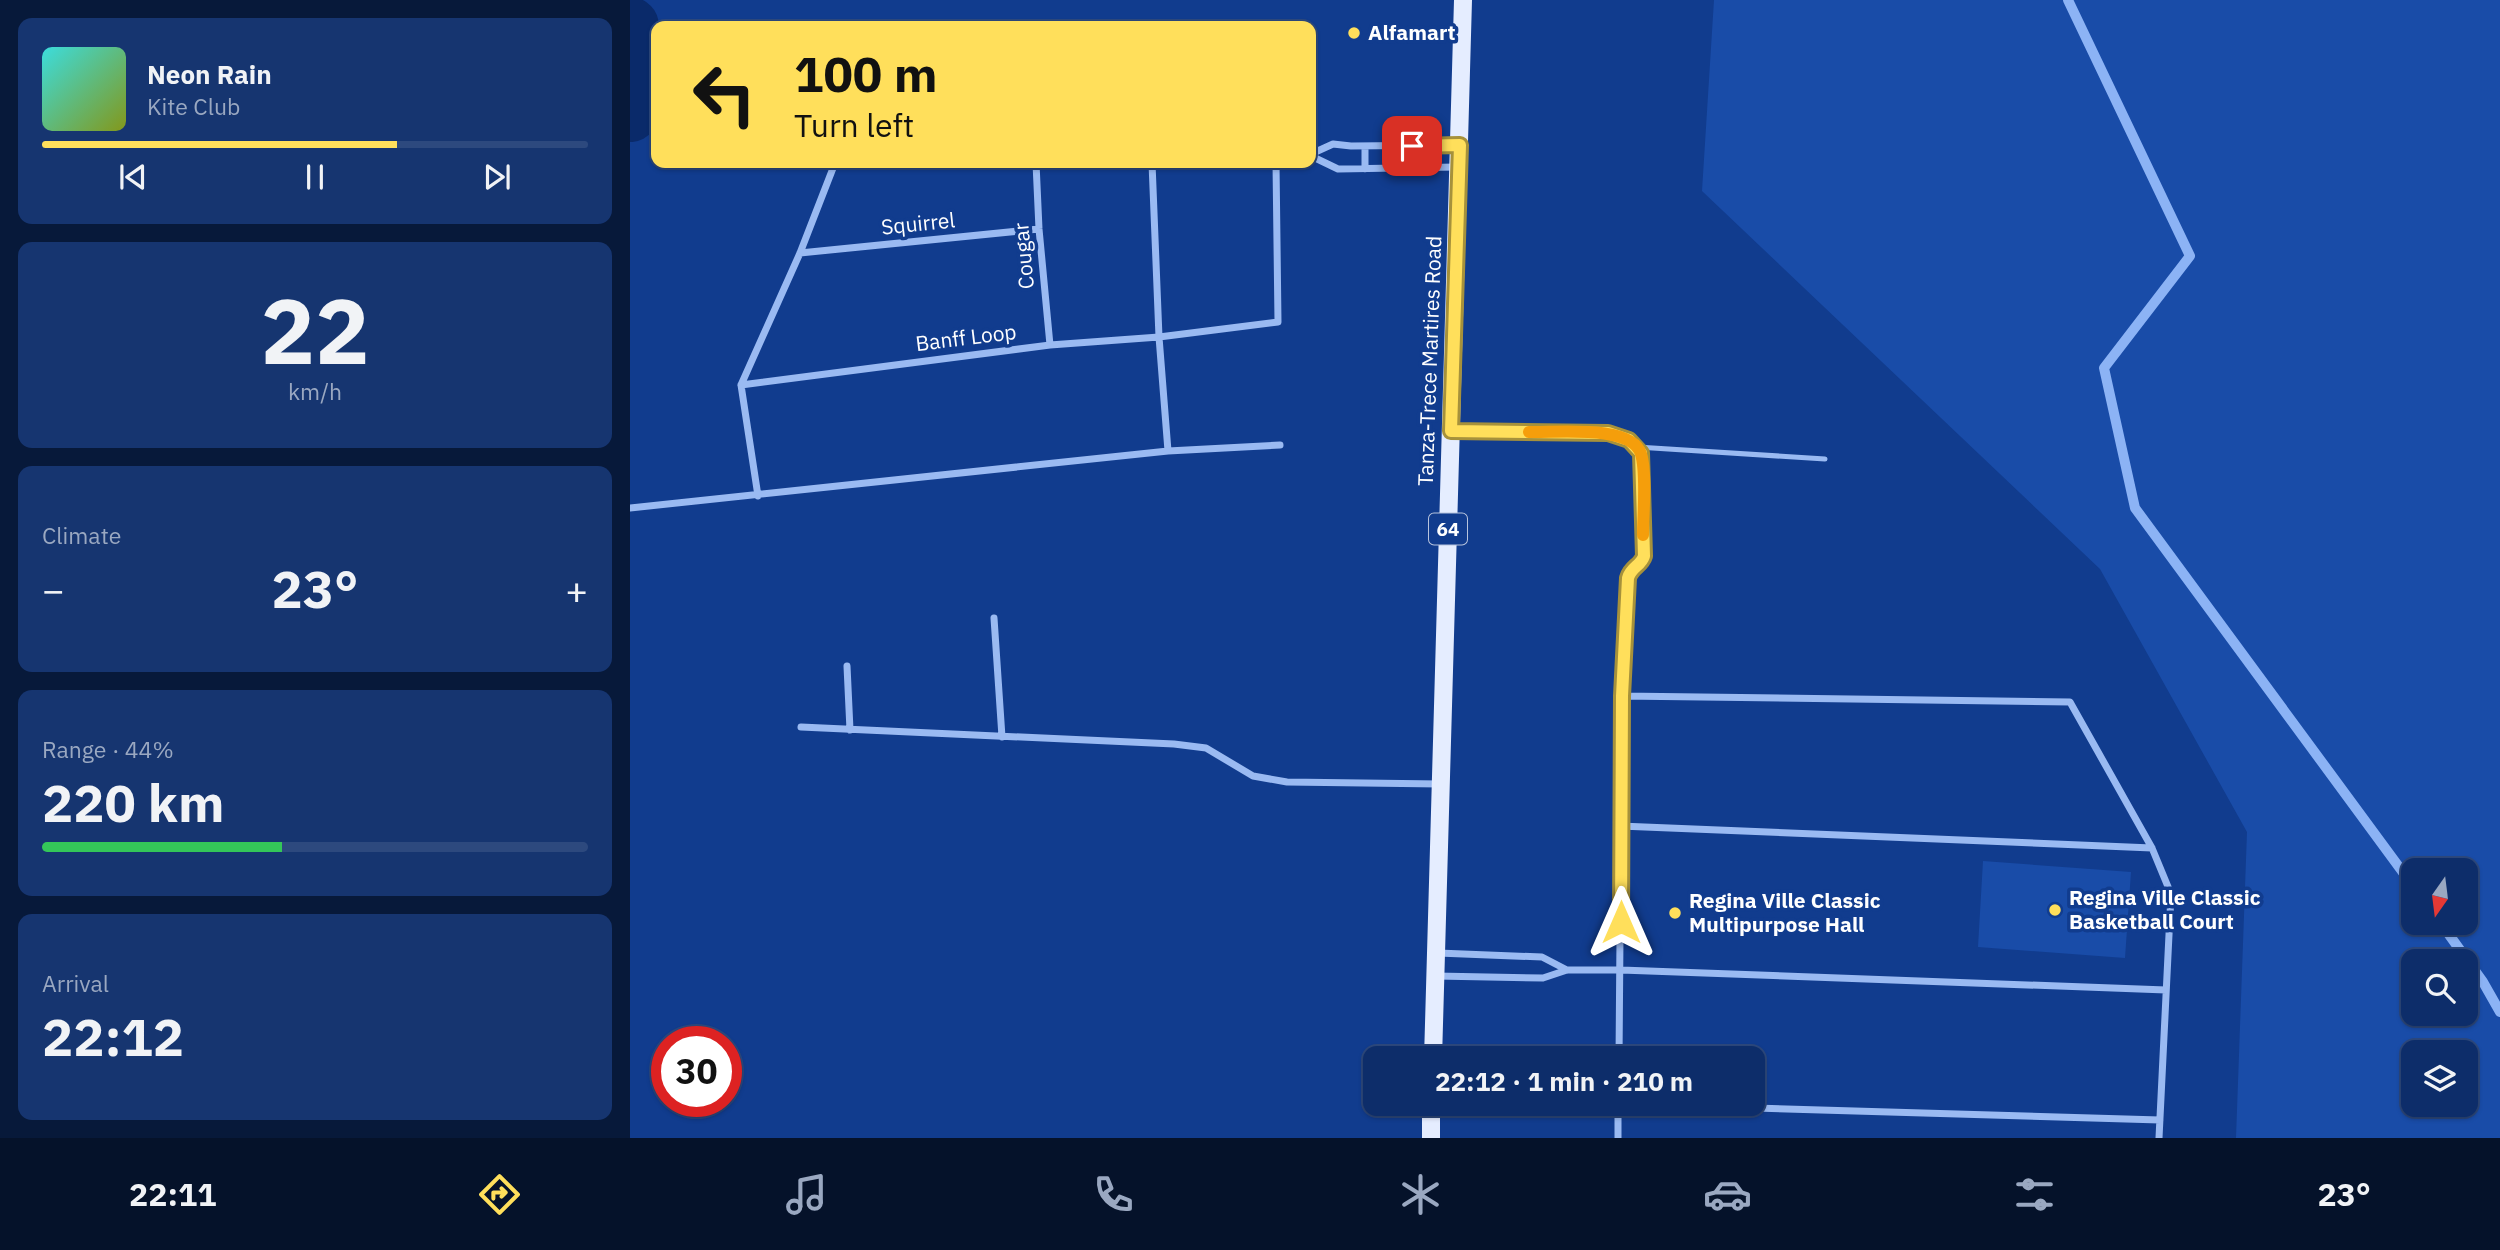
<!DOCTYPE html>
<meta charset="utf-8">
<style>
:root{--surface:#0d2d6a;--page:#163570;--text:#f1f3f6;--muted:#9aa8c1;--line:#2d497e;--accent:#ffdf5b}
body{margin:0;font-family:"IBM Plex Sans",sans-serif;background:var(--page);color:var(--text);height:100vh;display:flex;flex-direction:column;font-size:26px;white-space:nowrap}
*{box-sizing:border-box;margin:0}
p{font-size:23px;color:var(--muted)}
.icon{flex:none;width:38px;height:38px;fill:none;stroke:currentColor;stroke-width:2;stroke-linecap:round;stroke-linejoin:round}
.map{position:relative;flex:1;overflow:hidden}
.drawer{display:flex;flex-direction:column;gap:18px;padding:18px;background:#07193a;width:630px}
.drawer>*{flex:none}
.top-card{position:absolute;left:21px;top:21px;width:665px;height:147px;border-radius:14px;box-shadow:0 2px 5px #0004,0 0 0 2px var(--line);background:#ffdf5b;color:#111;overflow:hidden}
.needle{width:46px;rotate:194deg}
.controls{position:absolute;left:1771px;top:858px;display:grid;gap:14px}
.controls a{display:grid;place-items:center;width:77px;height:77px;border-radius:14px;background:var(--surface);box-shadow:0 2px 5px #0004,0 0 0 2px var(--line);font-size:35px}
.speed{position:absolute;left:21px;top:1026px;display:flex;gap:14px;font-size:35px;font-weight:700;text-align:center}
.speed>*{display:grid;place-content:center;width:91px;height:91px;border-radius:50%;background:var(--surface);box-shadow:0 2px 5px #0004,0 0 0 2px var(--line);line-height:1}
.speed .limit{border:10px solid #d22;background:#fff;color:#111}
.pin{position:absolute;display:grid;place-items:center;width:60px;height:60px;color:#fff;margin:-30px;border-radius:14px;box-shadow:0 4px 10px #0006}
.me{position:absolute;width:77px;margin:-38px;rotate:0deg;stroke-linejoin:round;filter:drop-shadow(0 0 5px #0008)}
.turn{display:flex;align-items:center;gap:24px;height:147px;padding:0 28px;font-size:32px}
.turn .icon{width:91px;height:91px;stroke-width:2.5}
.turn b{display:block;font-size:49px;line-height:60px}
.big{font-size:52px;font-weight:800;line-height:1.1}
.drawer .tile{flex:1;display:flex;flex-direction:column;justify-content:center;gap:10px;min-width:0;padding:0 24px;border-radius:14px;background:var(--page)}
.drawer .dial{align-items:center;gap:0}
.dial b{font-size:91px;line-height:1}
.song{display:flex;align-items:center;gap:21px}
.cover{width:84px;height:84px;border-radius:10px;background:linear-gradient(135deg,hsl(180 70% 55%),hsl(70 70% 35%))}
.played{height:7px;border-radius:4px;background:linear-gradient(90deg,var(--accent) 65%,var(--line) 65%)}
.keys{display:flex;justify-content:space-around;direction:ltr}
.heat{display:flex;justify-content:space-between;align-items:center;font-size:38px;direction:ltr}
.charge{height:10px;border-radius:5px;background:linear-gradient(90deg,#34c759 44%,var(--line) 0)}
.trip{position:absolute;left:733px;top:1046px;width:402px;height:70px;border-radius:14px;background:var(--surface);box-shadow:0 2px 5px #0004,0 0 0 2px var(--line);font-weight:800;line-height:70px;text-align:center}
.menu{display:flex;height:112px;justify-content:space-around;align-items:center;background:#05122a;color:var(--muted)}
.menu .icon{width:49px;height:49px}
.menu .selected{color:var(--accent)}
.menu b{font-size:32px;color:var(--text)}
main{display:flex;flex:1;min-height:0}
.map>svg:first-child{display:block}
</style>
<main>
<section class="drawer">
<div class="tile">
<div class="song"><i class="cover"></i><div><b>Neon Rain</b><p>Kite Club</p></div></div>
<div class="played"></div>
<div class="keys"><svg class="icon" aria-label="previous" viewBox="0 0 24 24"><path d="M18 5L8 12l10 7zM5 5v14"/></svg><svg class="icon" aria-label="pause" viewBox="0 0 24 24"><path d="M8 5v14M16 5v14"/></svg><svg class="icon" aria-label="next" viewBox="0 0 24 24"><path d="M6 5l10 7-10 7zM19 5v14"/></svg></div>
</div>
<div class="tile dial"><b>22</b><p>km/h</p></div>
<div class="tile"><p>Climate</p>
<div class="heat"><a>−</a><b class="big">23°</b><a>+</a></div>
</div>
<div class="tile"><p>Range · 44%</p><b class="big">220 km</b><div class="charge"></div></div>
<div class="tile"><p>Arrival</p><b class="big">22:12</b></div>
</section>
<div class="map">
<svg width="1870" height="1138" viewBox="0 0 1870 1138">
<rect width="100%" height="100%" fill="#113c8e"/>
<!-- green -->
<path fill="#194ca8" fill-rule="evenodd" d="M1084,0H1870V1138H1606L1617,832L1470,569L1072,191ZM1783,870H1836V922H1783ZM1783,961H1836V1013H1783ZM1783,1052H1836V1104H1783Z
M1353,861L1501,872L1495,958L1348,947Z"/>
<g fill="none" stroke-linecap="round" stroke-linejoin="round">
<!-- stream -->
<path stroke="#8cb3f5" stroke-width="10" d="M1438,0L1560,256L1474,368L1505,508L1783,886
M1810,922L1853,982L1870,1012"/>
<!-- river -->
<path stroke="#0a2a6a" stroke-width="58" d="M0,26L10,81L0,113"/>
<!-- lane -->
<path stroke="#9abaf2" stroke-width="5" d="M1007,447L1195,459"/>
<!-- street -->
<path stroke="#9abaf2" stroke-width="7" d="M735,146V169
M681,154L703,144L721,146L829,145
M681,156L708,169L827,167
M406,163L409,229L420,345
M522,163L529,337L538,451
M170,253L409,229
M111,385L420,345L529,337L648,322L646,163
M111,385L170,253L205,163
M111,385L128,496
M823,431L978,433L999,440L1011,453L1014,556C1011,566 1001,567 998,578L992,696L989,1059
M0,508L538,451L650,445
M364,618L372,737
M217,666L220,730
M992,696L1440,702L1522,848L1541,894L1529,1138
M171,727L544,744L576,748L623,776L657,782L810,784
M990,826L1522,848
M808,953L912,957L937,970
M806,976L913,978L937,970H991L1536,990
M988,1138V1104L1530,1120"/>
<!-- primary -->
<path stroke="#e5edff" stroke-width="18" d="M803,1059L833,0
M801,1138V1104"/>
</g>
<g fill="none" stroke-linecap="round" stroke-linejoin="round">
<!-- route casing -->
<g stroke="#a6913b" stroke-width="18">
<path id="route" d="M782,146L830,145L821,431L978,433L999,440L1011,453L1014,556C1011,566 1001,567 998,578L992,696L991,922"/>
</g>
<!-- route -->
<use href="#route" stroke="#ffdf5b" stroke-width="12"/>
<!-- slow -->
<path stroke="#f59e0b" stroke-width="12" d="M899,432C925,433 1002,424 1011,454C1017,473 1013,514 1013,535"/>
</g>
<!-- markers -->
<g fill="#ffdf5b" stroke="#113c8e" stroke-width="2.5">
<circle cx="724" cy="33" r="7"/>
<circle cx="1425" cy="910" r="7"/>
<circle cx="1045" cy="913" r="7"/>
</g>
<g text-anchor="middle" stroke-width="7" stroke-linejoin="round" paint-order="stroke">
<!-- shield labels -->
<rect fill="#113c8e" stroke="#b8c4dd" stroke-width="2" x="799" y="513.5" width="38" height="31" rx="5"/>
<g font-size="19" font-weight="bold" fill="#fff">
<text x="818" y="536">64</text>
</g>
<!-- poi labels -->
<g font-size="21" font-weight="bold" fill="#fff" stroke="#113c8e" text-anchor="start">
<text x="738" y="40">Alfamart</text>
<text x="1439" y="905">Regina Ville Classic<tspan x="1439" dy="24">Basketball Court</tspan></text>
<text x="1059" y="908">Regina Ville Classic<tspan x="1059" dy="24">Multipurpose Hall</tspan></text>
</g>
<!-- street labels -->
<g font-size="21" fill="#fff" stroke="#113c8e">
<text transform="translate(288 224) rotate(-6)" y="7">Squirrel</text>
<text transform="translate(394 256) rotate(-95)" y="7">Cougar</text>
<text transform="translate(336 338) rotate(-7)" y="7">Banff Loop</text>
<text transform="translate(800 361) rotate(-88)" y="7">Tanza-Trece Martires Road</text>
</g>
</g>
</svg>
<div class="controls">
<a><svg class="needle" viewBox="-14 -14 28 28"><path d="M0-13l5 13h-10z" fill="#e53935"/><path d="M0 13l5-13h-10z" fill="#9aa8c1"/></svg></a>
<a><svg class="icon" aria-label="search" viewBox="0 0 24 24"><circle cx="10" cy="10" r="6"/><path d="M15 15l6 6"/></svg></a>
<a><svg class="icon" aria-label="layers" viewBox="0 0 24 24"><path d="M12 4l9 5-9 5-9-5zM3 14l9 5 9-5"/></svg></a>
</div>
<div class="speed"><div class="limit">30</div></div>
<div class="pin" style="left:782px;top:146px;background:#d93025"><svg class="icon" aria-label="arrive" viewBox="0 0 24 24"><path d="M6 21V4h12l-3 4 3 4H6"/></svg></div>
<svg class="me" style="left:991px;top:922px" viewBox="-20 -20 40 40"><path d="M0-17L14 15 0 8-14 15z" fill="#ffdf5b" stroke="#fff" stroke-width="4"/></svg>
<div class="trip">22:12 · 1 min · 210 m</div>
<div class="top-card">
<div class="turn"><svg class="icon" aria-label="left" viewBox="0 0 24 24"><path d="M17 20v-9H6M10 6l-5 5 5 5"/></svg><div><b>100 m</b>Turn left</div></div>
</div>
</div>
</main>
<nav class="menu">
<b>22:11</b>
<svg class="icon selected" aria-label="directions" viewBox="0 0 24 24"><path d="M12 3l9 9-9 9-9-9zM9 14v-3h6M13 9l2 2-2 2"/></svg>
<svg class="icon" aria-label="music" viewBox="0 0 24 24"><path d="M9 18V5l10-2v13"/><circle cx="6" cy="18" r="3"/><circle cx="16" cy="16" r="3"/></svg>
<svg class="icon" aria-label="phone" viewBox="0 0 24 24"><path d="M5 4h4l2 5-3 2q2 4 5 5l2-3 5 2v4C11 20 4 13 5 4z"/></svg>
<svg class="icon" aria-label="climate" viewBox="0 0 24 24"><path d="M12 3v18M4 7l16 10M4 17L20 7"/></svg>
<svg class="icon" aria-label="car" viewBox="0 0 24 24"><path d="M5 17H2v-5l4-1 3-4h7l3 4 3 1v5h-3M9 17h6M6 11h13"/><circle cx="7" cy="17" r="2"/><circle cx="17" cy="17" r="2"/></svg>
<svg class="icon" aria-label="filters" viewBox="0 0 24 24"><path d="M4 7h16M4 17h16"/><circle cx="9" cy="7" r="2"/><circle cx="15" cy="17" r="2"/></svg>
<b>23°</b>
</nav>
